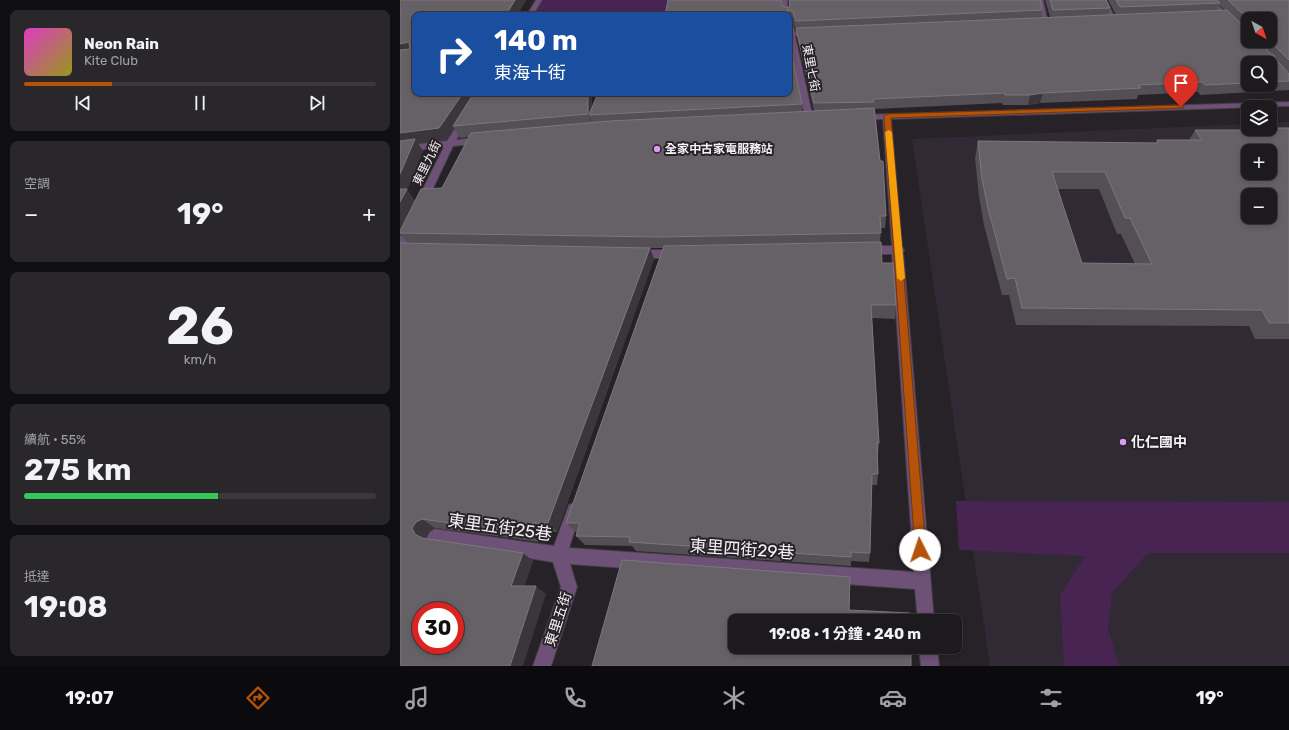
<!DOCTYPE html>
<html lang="zh-TW">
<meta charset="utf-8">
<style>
:root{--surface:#1c1a1d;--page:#29272a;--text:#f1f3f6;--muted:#a0a1a4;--line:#3a383b;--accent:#b45309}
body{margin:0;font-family:Rubik,"Noto Sans TC",sans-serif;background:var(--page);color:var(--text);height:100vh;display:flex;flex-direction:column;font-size:15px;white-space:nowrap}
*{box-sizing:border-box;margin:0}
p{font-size:13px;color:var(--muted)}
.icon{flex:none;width:22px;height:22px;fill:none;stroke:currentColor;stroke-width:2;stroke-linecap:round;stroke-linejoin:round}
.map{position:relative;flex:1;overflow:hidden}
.sheet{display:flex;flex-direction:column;gap:10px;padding:10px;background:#0f0e10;width:400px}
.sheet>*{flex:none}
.top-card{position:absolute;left:12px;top:12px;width:380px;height:84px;border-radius:8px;box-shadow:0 2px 6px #0003,0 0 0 1px var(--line);background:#1a4fa0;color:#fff;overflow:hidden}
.needle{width:26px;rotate:140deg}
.buttons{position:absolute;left:841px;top:12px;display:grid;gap:8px}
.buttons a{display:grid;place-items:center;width:36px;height:36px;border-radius:8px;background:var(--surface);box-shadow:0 2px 6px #0003,0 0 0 1px var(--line);font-size:20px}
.speed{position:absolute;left:12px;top:602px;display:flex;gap:8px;font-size:20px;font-weight:700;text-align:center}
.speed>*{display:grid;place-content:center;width:52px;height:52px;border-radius:50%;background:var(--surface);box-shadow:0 2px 6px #0003,0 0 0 1px var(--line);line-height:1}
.speed .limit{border:6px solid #d22;background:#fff;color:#111}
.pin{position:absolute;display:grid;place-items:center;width:34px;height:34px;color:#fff;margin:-41px -17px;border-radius:50% 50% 50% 0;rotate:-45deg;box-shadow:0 0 4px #0007}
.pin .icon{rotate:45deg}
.me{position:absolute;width:44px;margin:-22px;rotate:356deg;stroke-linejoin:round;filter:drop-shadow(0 0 3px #0008)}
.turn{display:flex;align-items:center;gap:14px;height:84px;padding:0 16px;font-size:18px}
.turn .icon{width:52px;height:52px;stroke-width:2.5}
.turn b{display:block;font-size:28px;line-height:34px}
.big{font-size:30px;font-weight:700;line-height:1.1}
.sheet .card{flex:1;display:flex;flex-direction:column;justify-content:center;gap:6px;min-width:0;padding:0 14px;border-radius:8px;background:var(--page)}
.sheet .dial{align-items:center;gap:0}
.dial b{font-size:52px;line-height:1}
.song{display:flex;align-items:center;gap:12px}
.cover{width:48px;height:48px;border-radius:6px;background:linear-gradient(135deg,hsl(310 70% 55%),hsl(60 70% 35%))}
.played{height:4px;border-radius:2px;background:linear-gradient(90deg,var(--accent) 25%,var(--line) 25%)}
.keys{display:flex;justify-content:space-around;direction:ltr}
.heat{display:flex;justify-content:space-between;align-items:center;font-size:22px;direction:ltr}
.charge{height:6px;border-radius:3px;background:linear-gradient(90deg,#34c759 55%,var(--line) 0)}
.trip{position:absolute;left:328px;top:614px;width:234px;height:40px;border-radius:8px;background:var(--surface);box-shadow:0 2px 6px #0003,0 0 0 1px var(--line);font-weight:700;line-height:40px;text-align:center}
.tab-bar{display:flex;height:64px;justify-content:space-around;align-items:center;background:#0b0a0c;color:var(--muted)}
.tab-bar .icon{width:28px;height:28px}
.tab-bar .selected{color:var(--accent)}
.tab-bar b{font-size:18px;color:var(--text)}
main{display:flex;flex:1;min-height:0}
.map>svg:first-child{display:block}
</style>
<main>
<section class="sheet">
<div class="card">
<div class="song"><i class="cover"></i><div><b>Neon Rain</b><p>Kite Club</p></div></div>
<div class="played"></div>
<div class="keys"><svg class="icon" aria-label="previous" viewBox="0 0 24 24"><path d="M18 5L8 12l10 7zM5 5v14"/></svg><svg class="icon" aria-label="pause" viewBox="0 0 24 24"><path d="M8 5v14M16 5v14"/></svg><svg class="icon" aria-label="next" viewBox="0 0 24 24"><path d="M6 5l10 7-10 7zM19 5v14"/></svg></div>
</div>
<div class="card"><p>空調</p>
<div class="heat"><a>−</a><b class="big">19°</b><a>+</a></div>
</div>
<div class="card dial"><b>26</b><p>km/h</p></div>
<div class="card"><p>續航 · 55%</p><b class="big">275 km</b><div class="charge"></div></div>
<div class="card"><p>抵達</p><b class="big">19:08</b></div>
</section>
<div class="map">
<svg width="889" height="666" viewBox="0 0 889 666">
<rect width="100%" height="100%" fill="#262227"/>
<!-- built -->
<path fill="#312934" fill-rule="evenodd" d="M889,122V666H590L512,139L848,124V129H870V123ZM848,151H870V173H848ZM848,195H870V217H848Z"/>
<!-- green -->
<path fill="#472452" d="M143,0H366L277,11L264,15H134Z
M556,501L889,502V553H748L712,593L708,628L719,666H664L660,595L685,556L559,550Z"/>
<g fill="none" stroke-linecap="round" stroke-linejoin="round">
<!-- minor casing -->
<g stroke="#433f44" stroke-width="2">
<path id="minor" d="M136,0H142L133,15H127Z
M381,0H387L389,16L384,15Z
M637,0H643L648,23L643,22Z
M700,0H706L716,20L715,21H711Z
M806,0H813L848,36V41L851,42H845Z
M389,20L392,22L395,32L413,31L417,33L413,35L395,36L413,118L409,121L405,118L389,39Z
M78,93H86L56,140L82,137L86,140L82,143L53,146L26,203L24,205H18L16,203L44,147L0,152V146L47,141Z
M889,102V106L491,119L502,247L504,250L503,252L534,621H518L515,589L170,564L177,587L151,666H133L161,587L153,562L30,542L27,537L30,532L35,529L154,546L169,505L174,503L179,505L181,510L169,548L514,572L492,254H466L461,250L466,246H492L483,119L460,120L457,119V115Z
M11,222L16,225L4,250L0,251V237L7,223Z
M236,250H276L281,254L276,258H236L231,254Z
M519,647H537L539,666H521Z"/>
</g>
<!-- minor -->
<use href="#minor" fill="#6d5176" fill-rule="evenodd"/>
</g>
<!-- wall -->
<path fill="#534f55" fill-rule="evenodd" d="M0,0H126L117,15H15V93H192V108L402,104V112L414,111L397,37L396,30L393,22L389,19V15H265L382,6L388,8L389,7V0H640L642,10L641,18L650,17L645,0H706L710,8L708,15H716L708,0H889V90L800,95L798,92L738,95L737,99L640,103L628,105H603L602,103L475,109L486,216L485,228H481L480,242L482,263L496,305L495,319L472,318L479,443L478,454V474L477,485H472L470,553L469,562L451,561V566L236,551L232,546L185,545L176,536L177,532H176L166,523L263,248H250L254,259L157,532H143L139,542L35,528L29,531L26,536L27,539L123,553L133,561L124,586L146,594L0,666L7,243L0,234ZM819,5L825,10L817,11ZM848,19L870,41H848ZM848,63H870V85H848ZM54,128L60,138L69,137L42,188L15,201L7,190L23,151L18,143L46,140Z
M841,127L889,128V339H855L849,326L616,325L609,295H602L584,225L579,196L575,158L578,141L756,143L757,140H789L795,130H840ZM658,189H699L717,234H721L735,264L682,263Z"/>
<!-- shaded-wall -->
<path fill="#3a363b" d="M115,0H126L117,15H106Z
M9,42L15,54L0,56V44Z
M63,93H77L53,126L54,128L46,140L18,143L23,151L7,190L15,201L0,233V133Z
M188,93H192V115H189L193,126L188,114Z
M643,93L640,103L628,105L630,95Z
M250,248L254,259L157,532L148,523Z
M22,519L35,528L29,531L26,536L29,543L15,534L12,528L16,522Z
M133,523L143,532L139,542L129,534Z
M123,553L133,561L122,593L111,586Z
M136,586L146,594L123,666H110Z"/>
<!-- building -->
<path fill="#656166" stroke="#7b787d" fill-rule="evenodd" d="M0,0H115L106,15H15V93H63L39,128L0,133V50L10,49L9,42L0,44Z
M268,0H381L382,6L388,8L390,6L389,0H640L642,10L396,21L393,12L388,9V15H265Z
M650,0H706L710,8L653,10Z
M716,0H817L820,3L720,7Z
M828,0H889V60L870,41V19H848Z
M827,10L848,31V41H858L871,54L874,55L875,58L889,74V81L870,82V63H848V83L805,85L803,82L738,85L741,88L643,93L630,95H605V93L473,99L474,102L414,103L396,28Z
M389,41L402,104L189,115L198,93H389Z
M74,93H188V114L53,126Z
M474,108L480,161H483L486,216H480L481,233L259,237L0,233V231L21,189L42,188L71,133L210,121Z
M841,127H848V129H870V128H889V323H869L862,310L622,308L615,278L607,279L588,208L582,179L578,141L758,143L757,140H802L795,130H843ZM848,151H870V173H848ZM652,172H705L725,218H730L752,264L682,263ZM848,195H870V217H848Z
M15,139L0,174V141Z
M0,189H7L0,202Z
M481,242L482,263H493L496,305H471L479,443H477L478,474H472L470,553L451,552V557L229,542L230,537L176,536L180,523H166L264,246Z
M0,243L250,248L148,523H133L129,534L22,519L16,522L12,528L15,534L22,538L123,553L111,586H136L110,666H0ZM21,611H55V645H21Z
M222,560L450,577L449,610L510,613V621H335V647H511V666H192Z"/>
<!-- route -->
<path fill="#b45309" stroke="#753606" d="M781,105L783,106V108L491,118L526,550L525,554L520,556L516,554L515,550L484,116L487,114Z"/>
<!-- slow -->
<path fill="#f59e0b" d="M489,130L492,132L505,278L501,281L497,278L485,132Z"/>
<!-- markers -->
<g fill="#dd99f4" stroke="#262227" stroke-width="1.5">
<circle cx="257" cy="149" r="4"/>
<circle cx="723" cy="442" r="4"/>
</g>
<g text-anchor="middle" stroke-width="4" stroke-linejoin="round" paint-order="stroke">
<!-- far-street labels -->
<g font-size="12" fill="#f5f2f6" stroke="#262227">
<text transform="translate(411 68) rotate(79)" y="4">東里七街</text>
<text transform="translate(27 163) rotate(-64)" y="4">東里九街</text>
</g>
<!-- far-poi labels -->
<g font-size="12" font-weight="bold" fill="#f5f2f6" stroke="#262227" text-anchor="start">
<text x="265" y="153">全家中古家電服務站</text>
</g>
<!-- poi labels -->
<g font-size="14" font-weight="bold" fill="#f5f2f6" stroke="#262227" text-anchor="start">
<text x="731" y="447">化仁國中</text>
</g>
<!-- street labels -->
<g font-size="14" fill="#f5f2f6" stroke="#262227">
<text transform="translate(158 619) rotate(-72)" y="5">東里五街</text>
</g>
<!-- near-street labels -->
<g font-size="17" fill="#f5f2f6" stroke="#262227">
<text transform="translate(100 527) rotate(8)" y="6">東里五街25巷</text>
<text transform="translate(342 549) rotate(4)" y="6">東里四街29巷</text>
</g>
</g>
</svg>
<div class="buttons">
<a><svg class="needle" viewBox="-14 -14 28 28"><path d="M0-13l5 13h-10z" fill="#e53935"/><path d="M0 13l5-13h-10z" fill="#a0a1a4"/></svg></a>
<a><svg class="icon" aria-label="search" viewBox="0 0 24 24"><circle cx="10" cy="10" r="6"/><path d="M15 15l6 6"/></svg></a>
<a><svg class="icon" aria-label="layers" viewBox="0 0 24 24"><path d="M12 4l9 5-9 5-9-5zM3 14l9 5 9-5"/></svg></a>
<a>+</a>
<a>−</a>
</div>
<div class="speed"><div class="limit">30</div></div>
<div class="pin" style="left:781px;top:107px;background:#d93025"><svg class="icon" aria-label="arrive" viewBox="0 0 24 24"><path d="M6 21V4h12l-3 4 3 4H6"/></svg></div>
<svg class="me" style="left:520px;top:550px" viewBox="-20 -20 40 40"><circle r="19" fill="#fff"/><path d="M0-13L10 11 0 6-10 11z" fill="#b45309"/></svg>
<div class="trip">19:08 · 1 分鐘 · 240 m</div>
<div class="top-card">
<div class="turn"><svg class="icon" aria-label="right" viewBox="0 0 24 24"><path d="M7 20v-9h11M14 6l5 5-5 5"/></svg><div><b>140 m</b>東海十街</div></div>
</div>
</div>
</main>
<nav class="tab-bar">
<b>19:07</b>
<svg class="icon selected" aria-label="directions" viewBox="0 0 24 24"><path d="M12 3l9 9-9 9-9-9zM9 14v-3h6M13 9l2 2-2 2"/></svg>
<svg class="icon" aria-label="music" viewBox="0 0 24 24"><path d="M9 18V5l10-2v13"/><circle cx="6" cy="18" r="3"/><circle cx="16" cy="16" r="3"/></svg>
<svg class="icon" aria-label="phone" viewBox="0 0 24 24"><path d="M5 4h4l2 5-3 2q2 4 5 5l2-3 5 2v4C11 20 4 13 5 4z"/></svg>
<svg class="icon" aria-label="climate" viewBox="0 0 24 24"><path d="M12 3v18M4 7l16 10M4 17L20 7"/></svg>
<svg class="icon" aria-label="car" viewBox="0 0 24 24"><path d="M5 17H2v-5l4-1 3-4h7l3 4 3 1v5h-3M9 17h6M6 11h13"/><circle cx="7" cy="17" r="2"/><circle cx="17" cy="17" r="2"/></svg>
<svg class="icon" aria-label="filters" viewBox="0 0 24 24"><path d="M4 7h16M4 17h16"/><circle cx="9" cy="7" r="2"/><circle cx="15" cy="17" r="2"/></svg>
<b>19°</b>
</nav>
